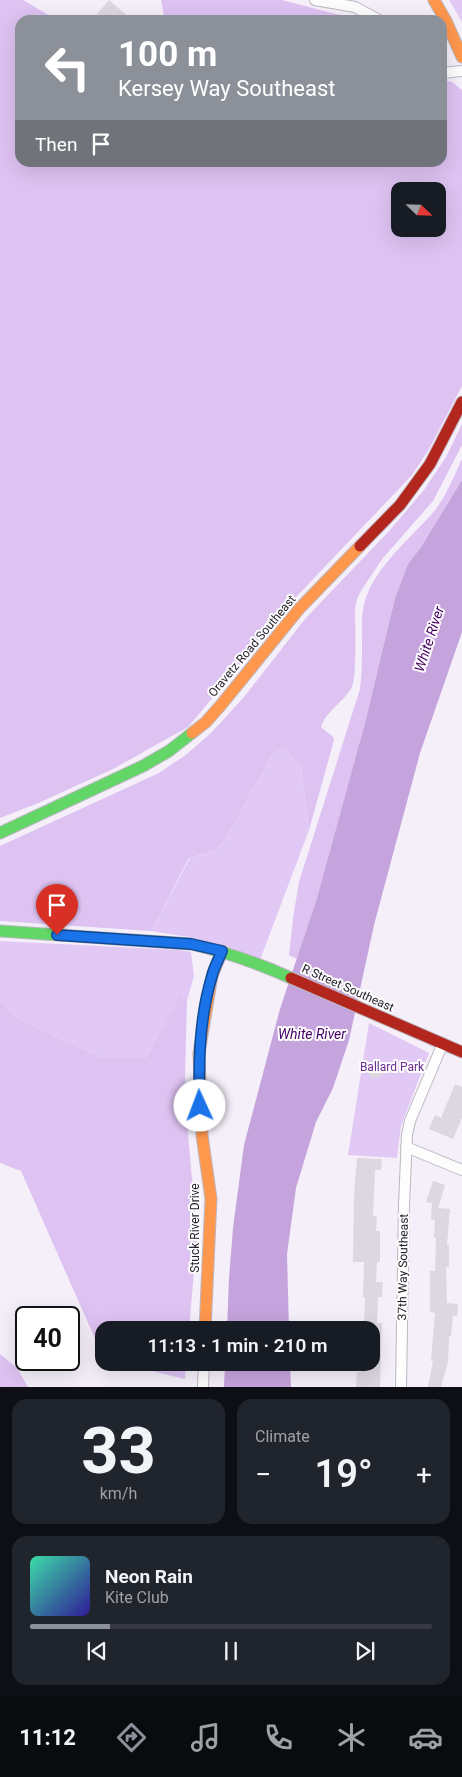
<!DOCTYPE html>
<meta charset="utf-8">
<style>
:root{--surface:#171b24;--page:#20242c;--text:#f1f3f6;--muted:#9ea1a6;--line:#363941;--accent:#8c9099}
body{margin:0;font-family:Roboto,sans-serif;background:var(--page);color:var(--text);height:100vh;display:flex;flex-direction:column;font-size:19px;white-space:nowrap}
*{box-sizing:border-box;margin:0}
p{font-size:16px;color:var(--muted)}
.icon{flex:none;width:28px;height:28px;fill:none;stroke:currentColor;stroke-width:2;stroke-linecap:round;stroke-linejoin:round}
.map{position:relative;height:1387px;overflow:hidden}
.drawer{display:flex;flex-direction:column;gap:12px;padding:12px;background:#0d0f14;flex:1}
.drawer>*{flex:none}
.guide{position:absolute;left:15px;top:15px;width:432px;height:152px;border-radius:15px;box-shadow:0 5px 20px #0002;background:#8c9099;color:#fff;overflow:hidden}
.needle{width:32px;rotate:113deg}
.controls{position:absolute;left:391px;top:182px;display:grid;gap:10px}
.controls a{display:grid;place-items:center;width:55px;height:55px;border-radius:10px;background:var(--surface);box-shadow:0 5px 20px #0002;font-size:25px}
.speed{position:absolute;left:15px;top:1306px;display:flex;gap:10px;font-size:25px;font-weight:700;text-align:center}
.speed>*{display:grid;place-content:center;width:65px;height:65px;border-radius:50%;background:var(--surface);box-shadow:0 5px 20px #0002;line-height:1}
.speed .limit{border:2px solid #111;border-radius:8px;background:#fff;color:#111}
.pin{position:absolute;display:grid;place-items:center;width:42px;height:42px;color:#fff;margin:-51px -21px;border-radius:50% 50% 50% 0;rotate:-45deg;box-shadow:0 0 5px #0007}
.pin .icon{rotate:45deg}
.me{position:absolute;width:55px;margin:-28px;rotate:358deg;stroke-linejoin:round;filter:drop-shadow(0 0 4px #0008)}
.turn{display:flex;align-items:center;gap:18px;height:105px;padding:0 20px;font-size:22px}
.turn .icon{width:65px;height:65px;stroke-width:2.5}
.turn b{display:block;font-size:35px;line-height:42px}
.then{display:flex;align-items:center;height:48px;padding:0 20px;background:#0003;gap:10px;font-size:19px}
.big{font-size:38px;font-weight:600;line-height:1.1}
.drawer .tile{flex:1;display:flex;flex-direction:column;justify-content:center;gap:8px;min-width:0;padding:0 18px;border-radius:15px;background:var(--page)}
.drawer .dial{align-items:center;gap:0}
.dial b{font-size:65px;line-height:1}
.song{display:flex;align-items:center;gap:15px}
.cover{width:60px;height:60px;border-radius:8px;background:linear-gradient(135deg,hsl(160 70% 55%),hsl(250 70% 35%))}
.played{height:5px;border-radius:2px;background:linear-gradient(90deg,var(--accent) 20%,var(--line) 20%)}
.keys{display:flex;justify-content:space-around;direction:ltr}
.heat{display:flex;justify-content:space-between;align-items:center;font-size:28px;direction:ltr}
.drawer .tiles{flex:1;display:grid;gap:12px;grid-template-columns:1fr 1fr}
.tile:last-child{grid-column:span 2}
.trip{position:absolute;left:95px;top:1321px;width:285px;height:50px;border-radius:15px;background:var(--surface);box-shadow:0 5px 20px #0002;font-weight:600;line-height:50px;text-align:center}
.menu{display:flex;height:80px;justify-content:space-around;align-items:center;background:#090b0e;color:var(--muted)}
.menu .icon{width:35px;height:35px}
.menu .active{color:var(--accent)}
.menu b{font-size:22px;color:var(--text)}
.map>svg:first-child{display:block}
</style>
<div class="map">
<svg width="462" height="1387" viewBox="0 0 462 1387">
<rect width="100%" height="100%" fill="#f4eff9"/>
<!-- green -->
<path fill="#e2c8f5" d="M449,0H462V22Z
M284,748L301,767L309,830L260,960L189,937L151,931L190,858L214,851L225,840L273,753Z
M0,941L179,950L191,952L194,976L187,1001L180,997L146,1058H102L16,1018L0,1000Z
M369,1023L429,1053L401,1126L397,1158L348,1155Z"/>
<!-- forest -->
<path fill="#dec2f2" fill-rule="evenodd" d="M0,0H23L57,20H20V162H442L443,80L452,82L462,90V386L429,449L412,475L298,595L188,727L113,769L36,804L0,818ZM400,191H438V229H400Z
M161,0H282L359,20H165Z
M462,424V445L433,501L383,558L362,589L357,599L355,608C355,623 357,677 352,687C344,702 327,710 321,727L333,737L334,740L309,830L301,767L284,748L273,753L225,840L214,851L189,858L151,931L0,921V846L159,773L187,754L212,732L244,697L305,619L390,530L424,490L446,457Z
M462,459V480L421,547L408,564L395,598L366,719L317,898L297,959L289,955L293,918L299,882L360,689C362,673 362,658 362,643C362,629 361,614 365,601C374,569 408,540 430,516C445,500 453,478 462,459Z
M180,996L187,1001L185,1074L188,1134L197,1235L189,1330H104V1359L21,1171L0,1163V1000L16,1018L102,1058H146Z
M0,1354L17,1368L28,1387H0Z
M118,1363H186L185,1379Z"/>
<!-- water -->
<path fill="#c5a3dd" d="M462,480V632L420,753L374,925L349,1040L333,1088L316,1122L296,1188L287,1254L289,1330H227L229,1278L233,1228L244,1145L280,1009L317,898L366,719L395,598L408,564L421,547Z
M225,1363H290L291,1387H224Z"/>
<!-- building -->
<path fill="#dcd7e1" d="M109,0L132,20H92Z
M379,1061L384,1068L383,1073L381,1077L371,1078L366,1070L370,1062Z
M455,1084L462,1087V1118L453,1139L429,1129L435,1115L441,1118Z
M357,1158L382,1159L381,1170H375L373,1216H377L376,1231H380V1262H377L376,1282H383L382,1297H378L377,1323H382L380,1387H356L357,1372H361L362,1362H371V1330H364L365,1297H363L364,1262H353L354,1194Z
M433,1181L445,1185L438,1208L450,1209L447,1245H449V1267H446L447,1303L458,1304L457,1316H453L451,1336H449L448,1362L441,1387H428L433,1361H431L435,1313L430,1312V1271H435L436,1238H434L435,1218L434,1220H431L432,1203L426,1202Z"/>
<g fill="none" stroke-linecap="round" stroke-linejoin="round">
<!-- street casing -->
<g stroke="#bcb7c1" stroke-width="12">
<path id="street" d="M315,0L355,7L379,20
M442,73L462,71
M406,1147L462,1170
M203,1387L204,1362
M401,1387L404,1205L407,1135L410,1121L443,1043"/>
</g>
<!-- fast casing -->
<g stroke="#bcb7c1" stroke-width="13">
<path id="fast" d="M0,833L143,766L169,751L192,733
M0,931L191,944C226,952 258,963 291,978"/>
</g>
<!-- slow casing -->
<g stroke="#bcb7c1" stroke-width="13">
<path id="slow" d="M434,0L446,21L462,57
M192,733L206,722L221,705L299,609L360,546
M205,1330L211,1199L202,1135L199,1053L212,976L222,951"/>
</g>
<!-- jam casing -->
<g stroke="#bcb7c1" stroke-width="13">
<path id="jam" d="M360,546L400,505L430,464L462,402
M291,978L462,1052"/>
</g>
<!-- street -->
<use href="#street" stroke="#fdfdfe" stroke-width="10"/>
<!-- fast -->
<use href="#fast" stroke="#63d668" stroke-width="11"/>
<!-- slow -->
<use href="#slow" stroke="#ff974d" stroke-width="11"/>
<!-- jam -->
<use href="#jam" stroke="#b3261e" stroke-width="11"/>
</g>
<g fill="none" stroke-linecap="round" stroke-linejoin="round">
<!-- route casing -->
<g stroke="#114b97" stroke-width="12">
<path id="route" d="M57,935L191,944L222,951C219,959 214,967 212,976C200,1015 198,1065 200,1106"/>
</g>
<!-- route -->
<use href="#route" stroke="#1a73e8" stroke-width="9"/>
</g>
<g text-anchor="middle" stroke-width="4" stroke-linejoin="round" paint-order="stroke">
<!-- street labels -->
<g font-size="12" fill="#26202b" stroke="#fdfdfd">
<text transform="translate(252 646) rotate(-50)" y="4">Oravetz Road Southeast</text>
<text transform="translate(348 988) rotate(24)" y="4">R Street Southeast</text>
<text transform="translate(195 1228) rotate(-90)" y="4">Stuck River Drive</text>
<text transform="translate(403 1267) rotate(-89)" y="4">37th Way Southeast</text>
</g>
<!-- park labels -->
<g font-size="12" fill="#692e8b" stroke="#fdfdfd">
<text x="392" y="1071">Ballard Park</text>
</g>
<!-- water labels -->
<g font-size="14" font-style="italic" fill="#460265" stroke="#fdfdfd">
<text transform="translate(429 639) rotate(-72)" y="5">White River</text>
<text x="312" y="1039">White River</text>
</g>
</g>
</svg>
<div class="controls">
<a><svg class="needle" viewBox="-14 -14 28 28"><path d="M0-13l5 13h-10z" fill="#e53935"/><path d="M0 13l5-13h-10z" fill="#9ea1a6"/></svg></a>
</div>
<div class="speed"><div class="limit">40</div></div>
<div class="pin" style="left:57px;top:935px;background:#d93025"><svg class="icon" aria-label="arrive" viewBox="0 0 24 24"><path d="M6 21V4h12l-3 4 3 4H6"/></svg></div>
<svg class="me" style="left:200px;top:1106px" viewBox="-20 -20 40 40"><circle r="19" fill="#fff"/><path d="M0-13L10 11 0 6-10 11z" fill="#1a73e8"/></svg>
<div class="trip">11:13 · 1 min · 210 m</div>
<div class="guide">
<div class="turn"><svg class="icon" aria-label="left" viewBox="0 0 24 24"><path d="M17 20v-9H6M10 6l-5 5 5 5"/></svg><div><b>100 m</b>Kersey Way Southeast</div></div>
<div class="then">Then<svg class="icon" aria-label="arrive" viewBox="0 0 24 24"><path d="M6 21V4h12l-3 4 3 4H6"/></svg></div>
</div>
</div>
<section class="drawer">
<div class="tiles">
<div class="tile dial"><b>33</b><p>km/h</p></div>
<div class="tile"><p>Climate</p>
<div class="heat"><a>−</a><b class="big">19°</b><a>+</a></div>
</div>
<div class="tile">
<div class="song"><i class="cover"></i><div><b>Neon Rain</b><p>Kite Club</p></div></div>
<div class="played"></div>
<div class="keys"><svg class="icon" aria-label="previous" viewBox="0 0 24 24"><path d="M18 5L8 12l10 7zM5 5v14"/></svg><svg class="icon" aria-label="pause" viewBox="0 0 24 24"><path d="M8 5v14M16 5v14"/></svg><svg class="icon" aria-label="next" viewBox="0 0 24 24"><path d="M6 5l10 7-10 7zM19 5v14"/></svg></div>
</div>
</div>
</section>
<nav class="menu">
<b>11:12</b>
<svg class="icon active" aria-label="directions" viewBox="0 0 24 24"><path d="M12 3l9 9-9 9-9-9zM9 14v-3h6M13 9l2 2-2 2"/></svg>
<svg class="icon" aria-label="music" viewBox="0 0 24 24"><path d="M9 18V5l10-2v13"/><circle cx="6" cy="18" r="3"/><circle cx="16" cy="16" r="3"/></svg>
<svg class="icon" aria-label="phone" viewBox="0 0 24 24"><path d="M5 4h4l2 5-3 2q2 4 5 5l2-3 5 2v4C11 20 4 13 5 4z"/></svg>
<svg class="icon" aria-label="climate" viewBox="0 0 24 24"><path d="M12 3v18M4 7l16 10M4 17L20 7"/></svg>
<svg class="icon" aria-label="car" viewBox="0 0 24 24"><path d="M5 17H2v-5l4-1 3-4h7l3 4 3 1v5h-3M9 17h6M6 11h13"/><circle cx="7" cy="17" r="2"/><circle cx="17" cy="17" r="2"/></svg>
</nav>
